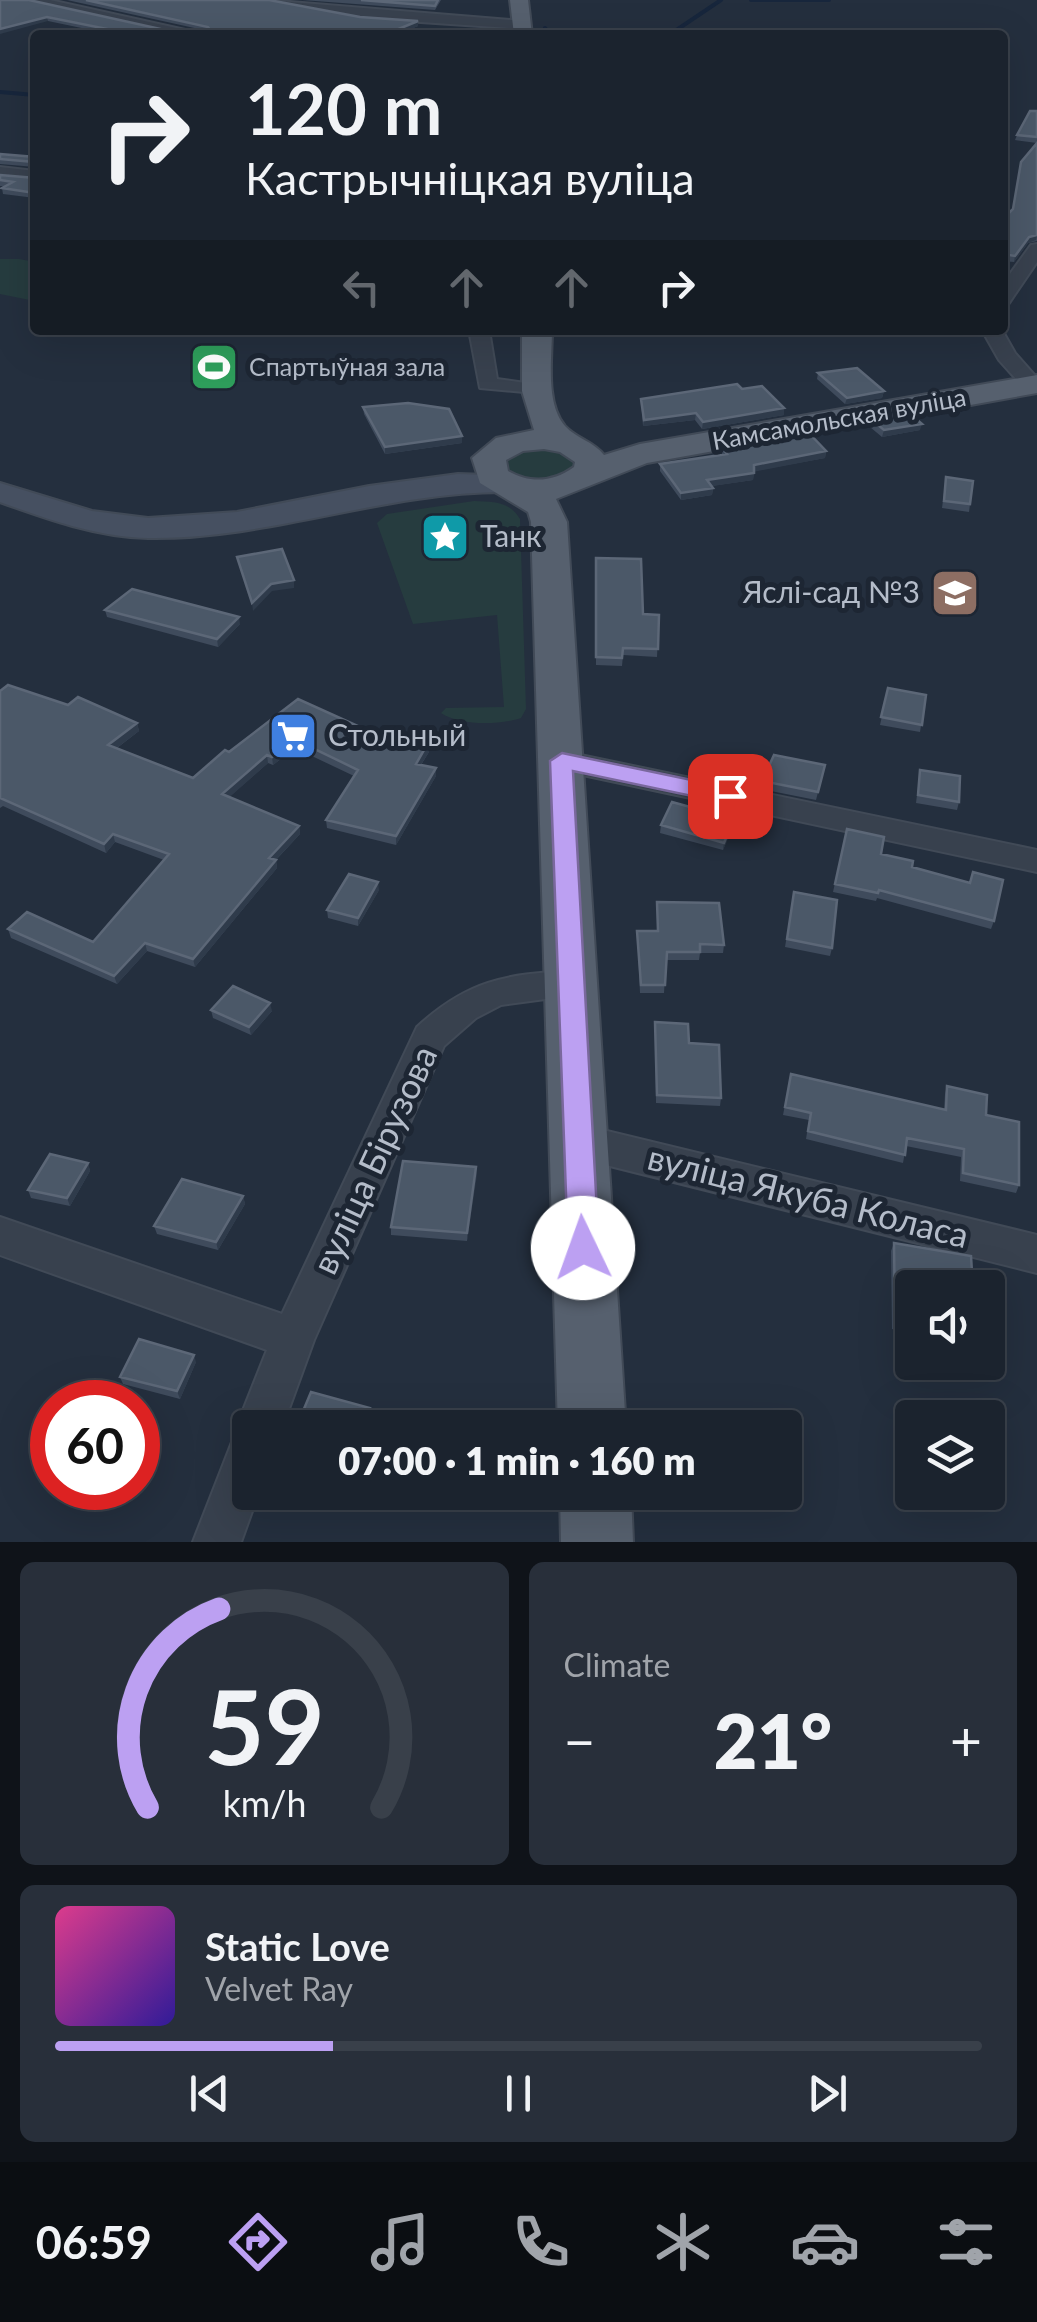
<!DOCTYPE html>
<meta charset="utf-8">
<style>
:root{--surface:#1b232e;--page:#282f3a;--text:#f1f3f6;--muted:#a0a4aa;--line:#39404a;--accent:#bca0f2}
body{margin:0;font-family:Lato,sans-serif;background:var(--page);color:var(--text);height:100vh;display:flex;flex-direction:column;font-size:38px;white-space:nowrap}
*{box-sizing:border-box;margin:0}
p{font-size:32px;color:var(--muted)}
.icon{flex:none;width:55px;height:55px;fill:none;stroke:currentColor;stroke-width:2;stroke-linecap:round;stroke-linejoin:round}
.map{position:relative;height:1542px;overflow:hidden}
.panel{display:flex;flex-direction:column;gap:20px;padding:20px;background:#0f1319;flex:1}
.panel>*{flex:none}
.hud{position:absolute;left:30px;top:30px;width:978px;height:305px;border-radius:10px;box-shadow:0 10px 40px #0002,0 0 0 2px var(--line);background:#1b232e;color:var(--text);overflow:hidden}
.buttons{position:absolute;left:895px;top:1270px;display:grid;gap:20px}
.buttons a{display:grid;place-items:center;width:110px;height:110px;border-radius:10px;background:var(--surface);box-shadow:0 10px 40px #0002,0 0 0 2px var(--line);font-size:50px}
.speed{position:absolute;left:30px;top:1380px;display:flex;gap:20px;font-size:50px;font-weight:700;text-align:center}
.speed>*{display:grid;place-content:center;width:130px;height:130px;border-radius:50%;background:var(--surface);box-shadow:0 10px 40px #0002,0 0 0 2px var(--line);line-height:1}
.speed .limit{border:15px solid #d22;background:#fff;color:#111}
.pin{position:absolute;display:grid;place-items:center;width:85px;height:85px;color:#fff;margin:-42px;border-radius:20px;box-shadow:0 5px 15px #0006}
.me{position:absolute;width:110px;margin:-55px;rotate:357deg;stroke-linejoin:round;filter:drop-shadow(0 0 8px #0008)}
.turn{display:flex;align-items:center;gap:35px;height:210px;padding:0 50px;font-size:45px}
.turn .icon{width:130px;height:130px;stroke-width:2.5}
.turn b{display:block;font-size:70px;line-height:85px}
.lanes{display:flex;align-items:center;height:95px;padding:0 50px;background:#0003;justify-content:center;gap:50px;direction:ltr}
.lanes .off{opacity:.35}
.big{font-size:75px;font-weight:800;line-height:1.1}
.panel .tile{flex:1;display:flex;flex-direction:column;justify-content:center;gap:15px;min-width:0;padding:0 35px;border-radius:15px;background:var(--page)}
.panel .dial{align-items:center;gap:0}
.dial svg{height:260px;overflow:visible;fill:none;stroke:var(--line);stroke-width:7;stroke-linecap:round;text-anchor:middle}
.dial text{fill:var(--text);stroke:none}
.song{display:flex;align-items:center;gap:30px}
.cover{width:120px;height:120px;border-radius:15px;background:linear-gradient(135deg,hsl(330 70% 55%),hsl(250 70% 35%))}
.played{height:10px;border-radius:5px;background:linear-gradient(90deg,var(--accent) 30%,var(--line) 30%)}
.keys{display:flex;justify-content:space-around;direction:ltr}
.heat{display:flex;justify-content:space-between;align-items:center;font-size:55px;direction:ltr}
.panel .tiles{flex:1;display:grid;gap:20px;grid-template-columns:1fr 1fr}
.tile:last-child{grid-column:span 2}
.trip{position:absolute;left:232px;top:1410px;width:570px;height:100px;border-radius:10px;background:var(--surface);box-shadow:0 10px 40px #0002,0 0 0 2px var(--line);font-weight:800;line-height:100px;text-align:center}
.menu{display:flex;height:160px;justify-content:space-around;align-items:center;background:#0b0e12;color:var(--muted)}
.menu .icon{width:70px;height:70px}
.menu .selected{color:var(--accent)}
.menu b{font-size:45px;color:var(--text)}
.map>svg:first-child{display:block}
</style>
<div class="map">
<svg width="1037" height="1542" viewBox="0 0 1037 1542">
<rect width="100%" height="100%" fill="#242f3e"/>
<!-- green -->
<path fill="#263c3f" d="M19,259L35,262V301L0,294V259Z
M531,448L563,451L573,458L576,467C559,485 528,484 509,470L508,460Z
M474,501C494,502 509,501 520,519L526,709L521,718C500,725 460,726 441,713L446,708L504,707L497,615L413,624L377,523L387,514Z"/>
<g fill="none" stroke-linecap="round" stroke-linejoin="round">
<!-- stream -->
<path stroke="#17263c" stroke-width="4" d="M751,0H829
M545,28L550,35
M669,35L721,0
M0,92L35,95"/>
<!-- minor casing -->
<g stroke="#414a57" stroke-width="4">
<path id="minor" d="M27,0H50L208,35H184Z
M266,0L523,21L529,25L523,29L361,18Z
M0,167L35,171V181L0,177Z
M1037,244V262L1009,303L1002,304V285L1031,245Z
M469,330H489L497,379L546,386L549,390L546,394L480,388Z
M982,330H1002L1015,353L1037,378V390L1025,389L999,360Z
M561,751L1037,850V872L550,768L546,761L550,754Z
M571,971L583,974L589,984L583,994L501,1005L476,1018L444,1046L314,1340L282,1428H250V1492H259L241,1542H193L234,1437L239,1434L236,1428L267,1350L0,1255V1217L282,1314L417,1027C467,981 505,974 571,971Z
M578,1124L1037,1235V1273L578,1158L564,1153L559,1141L564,1129Z"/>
</g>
<!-- secondary casing -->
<g stroke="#414a57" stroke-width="4">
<path id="secondary" d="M458,474L514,476L518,483L514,490L503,492C383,492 268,540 148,538C97,537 47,519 0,502V483L92,511L148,518L237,512L369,486Z"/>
</g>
<!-- primary casing -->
<g stroke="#414a57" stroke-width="4">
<path id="primary" d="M510,0H528L532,35H514Z
M522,330H552C552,358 545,403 565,426C577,439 593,441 604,455L640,444L1037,375V393L647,463L556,499L567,522L626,1428H558L531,522L528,512L480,483L472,458L496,438L534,430L522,391ZM544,449L560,452L575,462L574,467C553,482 531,484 508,471L506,460L523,451Z
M560,1492H631L633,1542H561Z"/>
</g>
<!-- minor -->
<use href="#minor" fill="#38414e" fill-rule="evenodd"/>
<!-- secondary -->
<use href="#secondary" fill="#465061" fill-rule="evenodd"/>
<!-- primary -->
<use href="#primary" fill="#56606e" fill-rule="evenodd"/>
</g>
<!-- wall -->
<path fill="#3f4b5c" d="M0,0L183,34L208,31L67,0H269L360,17L418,26L396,35H115L48,21Z
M302,0H441L435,10Z
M1037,111V143L1015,140L1017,135Z
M1037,143V241L1028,243L1014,262L1002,261V220L1013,209Z
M0,154L35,157V167L0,164Z
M0,175L35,178V198L3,194L2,188L5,186H0Z
M946,330H979V332H947Z
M818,373L884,391L882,398L845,404L817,379Z
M742,389L784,415L702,429L695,420L643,426L641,399Z
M363,407L462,436V443L385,454L364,414Z
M872,420L920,430L882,437L870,427Z
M722,447L826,451L825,458L754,471L753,480L711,486L713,488L712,495L681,500L660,471V464L722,455Z
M946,477L970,504L969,512L942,508Z
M596,558L643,614L659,615L657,657L623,655L622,666L596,665Z
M105,610L240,624L218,647L107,617Z
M888,688L926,695L920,732L880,725Z
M0,691L68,705L137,723L139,731L117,748L193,778L298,699L393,742L429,752L421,765L436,776L396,845L327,828L326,820L354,776L295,748L273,765L268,763L229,797L299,826L300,834L276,860L277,868L195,967L147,951L117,984L11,938L8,929L93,942L164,860L115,842L106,853L3,806L0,808Z
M825,765L816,800L761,789L762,781Z
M920,770L959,802L957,810L916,803Z
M735,822L723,850L660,833L661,825Z
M847,829L881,854L912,867L994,921L991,929L877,898L876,901L833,892Z
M379,890L358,926L328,918L327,910Z
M794,892L832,948L830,956L785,947Z
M657,902L724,945L723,953H700L699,960H666L664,993H640L637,931H657Z
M211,1010L272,1011L251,1035L213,1018Z
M655,1022L689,1043L721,1098L720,1106L656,1103Z
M791,1074L944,1110L945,1094L947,1086L986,1115L1019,1185L1016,1193L960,1181L961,1157L906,1146L903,1163L806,1139L809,1120L783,1115Z
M88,1163L90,1171L70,1206L31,1198L28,1190Z
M476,1167L467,1241L391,1235V1227Z
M243,1196L245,1204L218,1250L157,1234L154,1226Z
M894,1243L912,1288V1333L892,1329L891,1251Z
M196,1362L180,1399L123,1384L120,1377Z"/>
<!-- shaded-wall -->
<path fill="#2f3b4b" d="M47,17L48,21L0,34V29Z
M418,21V26L396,35H384Z
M1037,235L1036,240L1028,243L1014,262L1015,256L1029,237Z
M884,391L882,398L845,404L847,398Z
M784,408V415L702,429L703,422Z
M696,413L695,420L643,426L644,420Z
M922,424L920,430L882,437L884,430Z
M462,436V443L385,454V447Z
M826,451L825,458L753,472L754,465Z
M754,473L753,480L706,487L707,480Z
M713,488L712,495L681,500V493Z
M294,580V588L272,591L253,611L252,603L271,584Z
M239,617L240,624L218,647L217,639Z
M137,723L139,731L110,753L108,745Z
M294,739L295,748L273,765L272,757Z
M428,743L429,752L416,772V764Z
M267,755L268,763L224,802L222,794Z
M436,768V776L396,845V836Z
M736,814L735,822L723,850L724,843Z
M299,826L300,834L270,866L269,858Z
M113,834L115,842L106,853L104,844Z
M276,860L277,868L195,967L193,959Z
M378,882L379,890L358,926V918Z
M145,943L147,951L117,984L114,976Z
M270,1003L272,1011L251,1035L249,1027Z
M88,1163L90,1171L70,1206L67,1198Z
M476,1167L477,1175L467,1241V1233Z
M243,1196L245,1204L218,1250L216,1242Z
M194,1355L196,1362L180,1399L177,1391Z
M370,1408L371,1416L367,1428H363Z"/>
<!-- building -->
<path fill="#4b5868" stroke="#5c6777" stroke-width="2.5" d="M0,0H29L183,34L211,31L208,27L86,0H269L360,17L418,21L384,35H137L47,17L0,29Z
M361,0H438L435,6Z
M1030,111H1037V137L1017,135Z
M1037,143V235L1029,237L1015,256L1002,254V220L1013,209L1021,162Z
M0,154L35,157V168L34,162L0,159Z
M0,175L35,178V193L2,188L13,182L0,180Z
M857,368L884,391L847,398L818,373Z
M737,384L742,389L762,386L784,408L703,422L696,413L644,420L641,399Z
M408,403L449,409L462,436L385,447L363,407Z
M909,413L922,424L884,430L872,420Z
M807,431L826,451L754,465V473L707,480L713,488L681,493L660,464L727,454L722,447Z
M946,477L973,481L970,504L944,501Z
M282,549L294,580L271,584L252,603L237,557Z
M596,558L641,559L643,614L659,615L658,649L623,648L622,658L596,657Z
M132,589L239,617L217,639L105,610Z
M8,685L68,705L78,697L137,723L108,745L193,778L225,750L229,752L298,699L393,742L397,736L428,743L416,764L436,768L396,836L326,820L358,770L294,739L272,757L267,755L222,794L299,826L269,858L276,860L193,959L145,943L114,976L8,929L27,912L93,942L169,854L113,834L104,844L0,798V691Z
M888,688L926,695L922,725L881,717Z
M774,755L825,765L818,792L762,781Z
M920,770L960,776L959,802L918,795Z
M672,802L712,813L714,808L736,814L724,843L661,825Z
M847,829L884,837L881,854L913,861L912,867L970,883L973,872L1003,880L994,921L879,890L878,893L835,884Z
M349,874L378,882L358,918L327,910Z
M794,892L837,900L832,948L787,939Z
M657,902L719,903L724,945L700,944V952H667L665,985H641L637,931H658Z
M233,986L270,1003L249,1027L211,1010Z
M655,1022L688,1024L689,1043L719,1045L721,1098L657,1095Z
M791,1074L946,1110L947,1086L987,1095L986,1115L1019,1122V1185L963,1173L964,1149L907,1138L905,1155L808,1131L811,1113L785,1107Z
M50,1154L88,1163L67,1198L28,1190Z
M403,1161L476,1167L467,1233L391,1227Z
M182,1179L243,1196L216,1242L154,1226Z
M894,1243L971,1256L973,1288H912V1325L895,1322Z
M139,1339L194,1355L177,1391L120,1377Z
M311,1392L370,1408L363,1428H296Z"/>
<!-- route -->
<path fill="#bca0f2" stroke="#7a689d" stroke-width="2.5" d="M562,753L730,788L742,796L730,804L573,771L599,1248L594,1258L583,1262L572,1258L568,1248L550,761Z"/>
<!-- icons -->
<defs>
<g id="stadium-square" transform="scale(2.5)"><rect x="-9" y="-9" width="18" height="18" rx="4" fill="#2e9e5b" stroke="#1d2633"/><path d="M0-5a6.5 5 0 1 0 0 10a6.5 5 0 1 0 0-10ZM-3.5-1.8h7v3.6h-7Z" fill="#fff"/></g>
<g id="sight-square" transform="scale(2.5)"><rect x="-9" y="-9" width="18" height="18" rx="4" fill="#0f9aa8" stroke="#1d2633"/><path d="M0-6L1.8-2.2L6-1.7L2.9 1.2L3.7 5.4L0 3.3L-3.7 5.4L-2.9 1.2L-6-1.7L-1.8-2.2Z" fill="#fff"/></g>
<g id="school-square" transform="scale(2.5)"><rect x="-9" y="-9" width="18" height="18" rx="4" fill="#8d6e63" stroke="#1d2633"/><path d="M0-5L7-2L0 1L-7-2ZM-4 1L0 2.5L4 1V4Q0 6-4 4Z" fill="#fff"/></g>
<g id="supermarket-square" transform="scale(2.5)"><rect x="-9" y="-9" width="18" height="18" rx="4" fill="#3f7fe0" stroke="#1d2633"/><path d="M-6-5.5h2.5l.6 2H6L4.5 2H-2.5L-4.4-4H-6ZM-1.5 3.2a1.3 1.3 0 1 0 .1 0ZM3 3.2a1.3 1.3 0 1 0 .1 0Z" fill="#fff"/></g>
</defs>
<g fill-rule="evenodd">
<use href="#stadium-square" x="214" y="367"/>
<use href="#sight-square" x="445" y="537"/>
<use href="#school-square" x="955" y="593"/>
<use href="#supermarket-square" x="293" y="736"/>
</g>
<g text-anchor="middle" stroke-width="10" stroke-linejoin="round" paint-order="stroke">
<!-- far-poi labels -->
<g font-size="25" fill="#b4bcc9" stroke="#1d2633" text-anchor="start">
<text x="249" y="376">Спартыўная зала</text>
</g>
<!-- far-street labels -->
<g font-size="25" fill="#b4bcc9" stroke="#1d2633">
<text transform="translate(839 419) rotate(-10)" y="9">Камсамольская вуліца</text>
</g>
<!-- poi labels -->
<g font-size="30" fill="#b4bcc9" stroke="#1d2633" text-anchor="start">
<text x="480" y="547">Танк</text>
<text x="920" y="603" text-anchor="end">Яслі-сад №3</text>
<text x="328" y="746">Стольный</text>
</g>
<!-- near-street labels -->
<g font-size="35" fill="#b4bcc9" stroke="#1d2633">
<text transform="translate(375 1160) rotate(-65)" y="12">вуліца Бірузова</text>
<text transform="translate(808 1197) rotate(14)" y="12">вуліца Якуба Коласа</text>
</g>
</g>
</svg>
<div class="buttons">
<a><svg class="icon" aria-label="sound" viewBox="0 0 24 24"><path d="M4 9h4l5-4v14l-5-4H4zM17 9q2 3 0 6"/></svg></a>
<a><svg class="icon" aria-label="layers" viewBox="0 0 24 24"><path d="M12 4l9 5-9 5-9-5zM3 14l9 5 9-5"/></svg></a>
</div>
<div class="speed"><div class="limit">60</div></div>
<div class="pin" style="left:730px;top:796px;background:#d93025"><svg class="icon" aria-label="arrive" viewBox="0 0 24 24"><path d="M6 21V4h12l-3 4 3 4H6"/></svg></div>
<svg class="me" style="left:583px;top:1248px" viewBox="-20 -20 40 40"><circle r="19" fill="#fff"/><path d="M0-13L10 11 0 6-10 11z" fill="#bca0f2"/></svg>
<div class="trip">07:00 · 1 min · 160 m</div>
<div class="hud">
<div class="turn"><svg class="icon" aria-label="right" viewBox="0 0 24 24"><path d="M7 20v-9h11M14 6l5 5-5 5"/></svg><div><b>120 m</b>Кастрычніцкая вуліца</div></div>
<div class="lanes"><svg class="icon off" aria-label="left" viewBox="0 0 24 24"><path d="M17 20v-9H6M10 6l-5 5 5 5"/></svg><svg class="icon off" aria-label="ahead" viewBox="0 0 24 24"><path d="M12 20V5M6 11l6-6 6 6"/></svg><svg class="icon off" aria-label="ahead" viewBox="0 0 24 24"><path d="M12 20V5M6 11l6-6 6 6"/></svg><svg class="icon" aria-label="right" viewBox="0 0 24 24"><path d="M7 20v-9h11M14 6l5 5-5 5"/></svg></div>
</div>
</div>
<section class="panel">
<div class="tiles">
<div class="tile dial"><svg viewBox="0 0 100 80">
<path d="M14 69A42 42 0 1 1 86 69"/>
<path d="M14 69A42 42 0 0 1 36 8" stroke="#bca0f2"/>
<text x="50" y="56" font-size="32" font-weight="700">59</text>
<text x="50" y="72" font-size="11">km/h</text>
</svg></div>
<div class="tile"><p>Climate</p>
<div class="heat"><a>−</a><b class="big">21°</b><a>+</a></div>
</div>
<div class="tile">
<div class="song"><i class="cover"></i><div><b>Static Love</b><p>Velvet Ray</p></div></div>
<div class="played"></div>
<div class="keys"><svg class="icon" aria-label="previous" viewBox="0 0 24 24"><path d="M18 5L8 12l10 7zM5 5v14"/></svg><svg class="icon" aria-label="pause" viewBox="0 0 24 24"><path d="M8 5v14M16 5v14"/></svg><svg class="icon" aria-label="next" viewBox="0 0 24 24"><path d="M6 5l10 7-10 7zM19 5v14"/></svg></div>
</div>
</div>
</section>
<nav class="menu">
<b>06:59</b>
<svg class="icon selected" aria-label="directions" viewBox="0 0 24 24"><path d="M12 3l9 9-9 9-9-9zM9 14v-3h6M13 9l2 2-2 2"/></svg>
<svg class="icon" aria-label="music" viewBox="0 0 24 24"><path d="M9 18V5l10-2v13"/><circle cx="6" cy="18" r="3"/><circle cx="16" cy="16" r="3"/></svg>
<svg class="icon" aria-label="phone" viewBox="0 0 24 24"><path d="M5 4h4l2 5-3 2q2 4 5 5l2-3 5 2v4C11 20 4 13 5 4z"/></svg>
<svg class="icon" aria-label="climate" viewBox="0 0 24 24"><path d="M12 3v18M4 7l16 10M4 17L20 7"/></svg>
<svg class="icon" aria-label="car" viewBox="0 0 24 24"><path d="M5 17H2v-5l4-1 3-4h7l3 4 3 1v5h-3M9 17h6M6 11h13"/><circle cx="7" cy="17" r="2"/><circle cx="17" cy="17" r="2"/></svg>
<svg class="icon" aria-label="filters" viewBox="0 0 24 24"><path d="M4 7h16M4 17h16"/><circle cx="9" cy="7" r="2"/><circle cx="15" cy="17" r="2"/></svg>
</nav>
